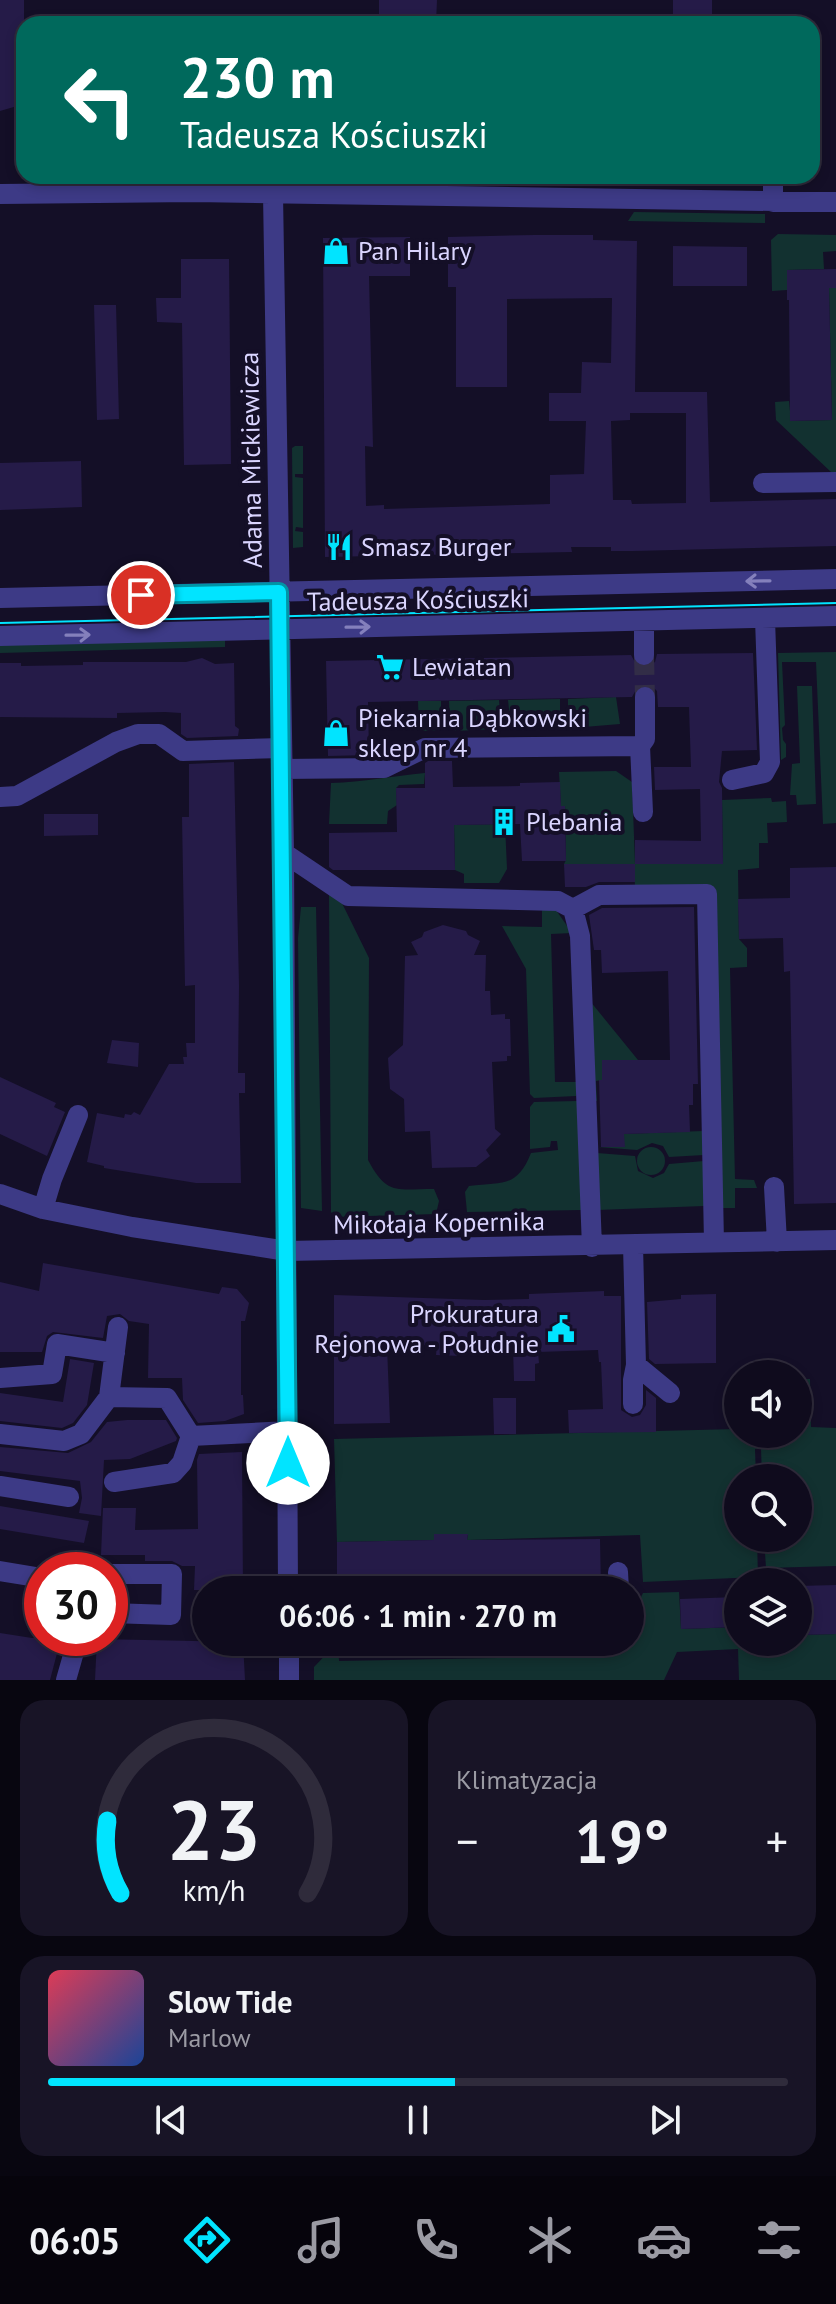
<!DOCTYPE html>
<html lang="pl">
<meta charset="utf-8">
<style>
:root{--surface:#0f0b1d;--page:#181426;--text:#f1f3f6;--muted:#9b9ba4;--line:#2f2b3b;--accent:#01e4ff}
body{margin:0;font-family:"PT Sans",sans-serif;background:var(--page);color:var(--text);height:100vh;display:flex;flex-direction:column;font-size:30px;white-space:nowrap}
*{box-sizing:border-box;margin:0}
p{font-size:26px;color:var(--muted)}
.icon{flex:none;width:44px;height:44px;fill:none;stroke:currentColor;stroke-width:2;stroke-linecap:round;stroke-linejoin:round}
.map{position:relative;height:1680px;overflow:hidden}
.sheet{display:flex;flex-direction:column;gap:20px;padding:20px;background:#080610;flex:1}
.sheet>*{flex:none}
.banner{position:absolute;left:16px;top:16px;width:804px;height:168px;border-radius:24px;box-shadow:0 4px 12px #0003,0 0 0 2px var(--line);background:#00695c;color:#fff;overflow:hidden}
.tools{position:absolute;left:724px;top:1360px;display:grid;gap:16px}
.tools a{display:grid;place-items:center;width:88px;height:88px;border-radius:50%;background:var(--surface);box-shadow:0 4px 12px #0003,0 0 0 2px var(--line);font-size:40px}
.speed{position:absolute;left:24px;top:1552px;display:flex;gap:16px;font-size:40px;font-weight:700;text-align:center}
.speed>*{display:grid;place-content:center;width:104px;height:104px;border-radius:50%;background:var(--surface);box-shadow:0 4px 12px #0003,0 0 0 2px var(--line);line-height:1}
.speed .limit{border:12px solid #d22;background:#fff;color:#111}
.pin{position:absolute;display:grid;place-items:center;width:68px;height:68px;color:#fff;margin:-34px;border:4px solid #fff;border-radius:50%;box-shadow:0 2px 8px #0007}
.me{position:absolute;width:88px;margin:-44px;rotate:0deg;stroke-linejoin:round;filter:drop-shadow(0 0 6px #0008)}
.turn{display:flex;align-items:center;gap:28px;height:168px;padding:0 32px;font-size:36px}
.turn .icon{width:104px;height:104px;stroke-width:2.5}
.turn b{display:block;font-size:56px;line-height:68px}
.big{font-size:60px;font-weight:600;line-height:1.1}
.sheet .widget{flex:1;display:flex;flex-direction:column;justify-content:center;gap:12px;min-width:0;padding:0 28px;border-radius:24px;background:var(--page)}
.sheet .dial{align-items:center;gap:0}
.dial svg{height:208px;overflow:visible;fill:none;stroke:var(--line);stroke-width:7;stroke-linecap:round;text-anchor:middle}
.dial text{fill:var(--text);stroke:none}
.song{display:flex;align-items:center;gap:24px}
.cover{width:96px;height:96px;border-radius:12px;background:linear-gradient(135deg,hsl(350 70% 55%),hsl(220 70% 35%))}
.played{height:8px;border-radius:4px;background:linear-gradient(90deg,var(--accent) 55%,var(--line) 55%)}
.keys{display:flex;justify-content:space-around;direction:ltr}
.heat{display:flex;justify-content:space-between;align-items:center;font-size:44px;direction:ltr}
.sheet .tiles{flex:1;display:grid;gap:20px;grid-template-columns:1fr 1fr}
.widget:last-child{grid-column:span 2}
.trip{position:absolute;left:192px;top:1576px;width:452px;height:80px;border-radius:40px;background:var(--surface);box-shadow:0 4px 12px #0003,0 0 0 2px var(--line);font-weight:600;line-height:80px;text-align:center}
.dock{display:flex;height:128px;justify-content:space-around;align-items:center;background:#06040c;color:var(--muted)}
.dock .icon{width:56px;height:56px}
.dock .active{color:var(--accent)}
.dock b{font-size:36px;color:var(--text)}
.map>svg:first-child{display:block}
</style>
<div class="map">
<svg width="836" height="1680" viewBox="0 0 836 1680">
<rect width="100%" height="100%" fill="#140f27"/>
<!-- green -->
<path fill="#123130" d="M634,212L765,214V223L628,221Z
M778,234L836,235V251L823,252L824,269L787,270V290L772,291L771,240Z
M829,288H836V472H831L776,420L775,402L789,401L791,421L832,420Z
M295,446H303V474H295V477L303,478V528L296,527L295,531L303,532V547L293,548L292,448Z
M225,640V647L0,653V645Z
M836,652V823L823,824L816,662H782L785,725L782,728L783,740L786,744V757L781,760L778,653Z
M797,686H812L816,804L797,805L796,795H790L792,764L800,763Z
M616,697L620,724L572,728L568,720V699Z
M560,699V728H511L508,700Z
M499,700L501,725L498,729L454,731L450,728L449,701Z
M418,701H441V730L423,731L419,728Z
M616,771L632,782L635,864H723L722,800L771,798L772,802L786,801L787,822L767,823L768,843H759V868L738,870L739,939L747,948V967L730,968L735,1179L754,1180L757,1188H735V1208H722L718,1203L716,891L714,887H635L634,864H564L566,860L565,807L561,806L559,772Z
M425,773L424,784L399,785L396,788L397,805L388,811L387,824H329L331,783C363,782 393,776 425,773Z
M505,824L507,869L499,883H464V874L455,870L454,825Z
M329,894L338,895L369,958L368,1160C387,1196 397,1189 434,1189L439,1201L436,1214L335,1217L331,1212Z
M301,907H316L322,1211L301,1208L298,938Z
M542,910H556L572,933L551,934L555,1082H577L576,1096L534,1098L530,1094L526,969L502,926L542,927Z
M590,1001L638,1060H602V1080L596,1081L597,1101H590Z
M577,1101L582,1210L467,1212L465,1192L469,1186C503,1182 517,1188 531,1153L558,1150L557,1141H551L550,1147L530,1149V1107L534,1102Z
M703,1131L704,1155L669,1157L663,1146L652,1143L637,1150L598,1147H624V1134Z
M637 1161a14 14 0 1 1 28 0a14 14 0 1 1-28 0Z
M597,1153L635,1156L638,1171L653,1178L664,1173L669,1164L704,1161V1206L597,1210Z
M798,1379H810L811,1427L836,1428V1566L766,1568L764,1538H798V1478H762L761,1449H755L756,1478H738V1538H757L758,1577L643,1582L640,1535L467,1540L468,1535L434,1534V1540L337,1542L334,1439L737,1429L736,1381H738V1434H798Z
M679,1592L681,1629L738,1627V1642H798V1635L836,1634V1680H739L738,1649L677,1652L664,1680H314V1667L338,1642L339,1661L602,1656V1642H630V1630L643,1631L641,1597L643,1593Z"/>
<!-- building -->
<path fill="#251b48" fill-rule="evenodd" d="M0,0H24V104L0,111Z
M379,0H437L436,24H379Z
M673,0H712V24H673Z
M535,235H593V240L637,241L635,392H707L710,502L836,499V546L633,551H611V547H571L572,552L325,557L323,238L410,237V276H369L373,447L365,446L366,506L384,505V509L550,504V475L584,474L586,421H549V393H581L582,362L611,363L612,298L507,299V387H456V287H448V237ZM630,413H686V503L632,504L631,500H613L611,421L630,420Z
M673,246L747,247V286H673Z
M181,259H229L231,464L184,465L182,323L157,322L156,298H181Z
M836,269V288H829L832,420L790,421L789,300H787V270Z
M94,305H116L119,419L97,420Z
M81,461L82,507L0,510V463Z
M753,653L757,750L722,751L719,782L722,788L723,864H635V840L701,841L700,789L655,790L654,767H691L689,707H658L657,691L651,685L638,686L632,697L368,702L369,755L328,756L326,661L631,655L637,666L645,668L655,662L657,654Z
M202,658L215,664L234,663L235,726L239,729L238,736L187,738L181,734V713L165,712L117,713V718L0,717V663H21V666L83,665V662H186Z
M428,761H452L453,787L520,786V783L560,782L561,806H565L566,861H522L520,824L454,825L455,870H333L329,867V833L397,832L396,788H425V763Z
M234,762L239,986L238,1073H245V1093H239L241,1183H196L104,1168V1166L87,1162L97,1113L124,1118L125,1114L131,1115L134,1112L140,1115L169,1064H184L183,1057H187L186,1043H195V985L185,986L182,817H189V764Z
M44,814H98V835L44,836Z
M564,864H635V882H599L586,887H565Z
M836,867V1203L794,1204L790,971L784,972L783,938L739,939L738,899L790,898V868Z
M694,907L698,1084H693V1105H689L690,1132L624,1134L625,1147H601L599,1080H602V1060H670L668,971L602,973L601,950H594L589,915L602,908Z
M443,925L466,931L468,935L480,941L474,955H486L485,991H490L491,1015L505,1014V1019H510L511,1056H507V1061L492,1062L495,1129L501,1134L486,1150L490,1156L476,1167L432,1168L430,1131L405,1132L404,1099L390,1089L388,1058L403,1045L405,956L418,955L411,942L422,937L424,932Z
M112,1040L139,1043L138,1067L107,1063Z
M0,1077L56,1103L54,1107L65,1112L47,1156L0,1134Z
M43,1263L219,1294L222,1287L237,1289L249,1303L245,1321H241V1395H243L244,1414L225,1421L198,1423L183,1400L182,1378H148L149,1324L129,1321L120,1314L107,1316L103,1338L53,1332L47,1336L42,1352H0V1282L39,1291Z
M604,1291V1296H621V1410L632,1417L640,1415L646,1405V1390L656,1398V1432L569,1433L568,1410L603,1409L601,1362H599L598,1350L538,1352L539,1363L535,1364V1381H514L513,1348L500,1349V1346L461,1347V1356L436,1355L437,1345L387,1346L390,1423L334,1424V1295L484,1300L529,1299V1294Z
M716,1294V1363L655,1364L649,1359L647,1302L681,1299V1295Z
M70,1359L94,1363L87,1405L73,1423L62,1428L0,1421V1393L63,1402Z
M493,1398H516V1434H494Z
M127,1420H166L177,1438L176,1441L130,1459L104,1460L101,1516L79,1513L82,1498L80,1481L0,1471V1447L68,1453L91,1442L107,1422Z
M242,1452L243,1590H194L195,1566H182L172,1561H145V1555H101L103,1508H136L135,1530L198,1529L197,1460L199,1454Z
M0,1506L89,1521L84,1543L0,1529Z
M434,1534H468L467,1540L600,1539L601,1590H337V1542L434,1540Z
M836,1585V1634L798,1635V1586Z
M738,1597V1627L681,1629L680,1599Z
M0,1633L32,1638H61L50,1680H0Z
M97,1639L243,1642L245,1680H95Z"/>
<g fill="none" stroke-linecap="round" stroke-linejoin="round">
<!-- minor-tunnel -->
<path stroke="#322d47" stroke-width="20" stroke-dasharray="20 10" stroke-linecap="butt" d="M644,655L645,697"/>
<!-- minor -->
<path stroke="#3d3a86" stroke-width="20" d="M0,194L194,192L836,202
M273,194L284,853L288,1590
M773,202V176
M763,483L836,482
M0,598L836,579
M644,622V655
M0,636L836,616
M640,746L643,812
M281,769L384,768L425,748L640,746L645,739V697
M732,780L764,773L770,762L765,619
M0,797L17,796L116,742L138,734H159L183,751L281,748
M284,853L348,896L558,901L573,909L580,936L592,1247
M573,909L599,895L707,894L714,1242
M774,1187L777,1242
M0,1194L43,1209L132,1227L287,1251L836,1240
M43,1209L52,1179L78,1115
M633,1245L636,1365L670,1393
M118,1327L109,1397L167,1398L191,1436
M0,1378L52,1374L57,1344L115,1353
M633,1404V1380L636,1365
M0,1434L64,1441L81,1434L109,1397
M191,1436L288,1431
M114,1482L173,1473L182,1463L191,1436
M0,1486L69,1497
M0,1571L42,1578
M618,1572L619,1590
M110,1574H172L171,1615L110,1613
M289,1642V1680
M66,1680L78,1638"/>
<!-- tram -->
<path stroke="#01e4ff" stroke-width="2" d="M0,623L836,603"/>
</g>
<!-- one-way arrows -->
<defs><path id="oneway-shaft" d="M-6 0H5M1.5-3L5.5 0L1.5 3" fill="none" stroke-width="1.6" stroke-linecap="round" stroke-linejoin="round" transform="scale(2)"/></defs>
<g stroke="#8480bc">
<use href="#oneway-shaft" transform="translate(758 581) rotate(179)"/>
<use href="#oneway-shaft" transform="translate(358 627) rotate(-1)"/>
<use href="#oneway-shaft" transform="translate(78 635) rotate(-1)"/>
</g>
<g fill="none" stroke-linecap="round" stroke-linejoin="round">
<!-- route casing -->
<g stroke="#0194a6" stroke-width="20">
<path id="route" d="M141,595L279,592L288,1463"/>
</g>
<!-- route -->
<use href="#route" stroke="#01e4ff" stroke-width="14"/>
</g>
<!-- icons -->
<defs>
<g id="shop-bare" transform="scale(2.16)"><path d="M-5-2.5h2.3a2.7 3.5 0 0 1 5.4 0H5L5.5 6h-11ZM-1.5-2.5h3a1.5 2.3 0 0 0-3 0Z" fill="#01e4ff" stroke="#140f27" stroke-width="2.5" paint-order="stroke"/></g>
<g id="restaurant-bare" transform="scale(2.16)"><path d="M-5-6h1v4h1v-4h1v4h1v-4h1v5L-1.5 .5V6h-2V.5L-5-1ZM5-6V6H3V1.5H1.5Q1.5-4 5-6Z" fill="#01e4ff" stroke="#140f27" stroke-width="2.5" paint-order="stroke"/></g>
<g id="supermarket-bare" transform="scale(2.16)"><path d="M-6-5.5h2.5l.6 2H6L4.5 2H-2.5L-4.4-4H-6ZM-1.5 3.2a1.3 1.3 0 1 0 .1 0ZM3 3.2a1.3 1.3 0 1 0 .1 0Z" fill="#01e4ff" stroke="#140f27" stroke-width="2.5" paint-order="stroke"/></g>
<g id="building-bare" transform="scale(2.16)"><path d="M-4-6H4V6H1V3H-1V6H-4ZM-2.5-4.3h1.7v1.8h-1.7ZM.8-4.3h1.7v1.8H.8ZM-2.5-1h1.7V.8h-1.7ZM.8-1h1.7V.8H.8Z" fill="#01e4ff" stroke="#140f27" stroke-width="2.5" paint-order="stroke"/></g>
<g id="civic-bare" transform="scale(2.16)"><path d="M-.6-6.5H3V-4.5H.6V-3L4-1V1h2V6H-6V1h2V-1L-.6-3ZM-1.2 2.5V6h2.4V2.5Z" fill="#01e4ff" stroke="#140f27" stroke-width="2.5" paint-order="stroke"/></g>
</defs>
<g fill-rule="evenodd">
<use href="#shop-bare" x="336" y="251"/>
<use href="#restaurant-bare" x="339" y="547"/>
<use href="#supermarket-bare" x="390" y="667"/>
<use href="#shop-bare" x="336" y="733"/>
<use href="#building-bare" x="504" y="822"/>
<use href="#civic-bare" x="561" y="1329"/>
</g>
<g text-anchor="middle" stroke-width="8" stroke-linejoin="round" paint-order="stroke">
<!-- poi labels -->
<g font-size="26" fill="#dad5ff" stroke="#140f27" text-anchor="start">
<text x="358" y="260">Pan Hilary</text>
<text x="361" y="556">Smasz Burger</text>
<text x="412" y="676">Lewiatan</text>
<text x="358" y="727">Piekarnia Dąbkowski<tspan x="358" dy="30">sklep nr 4</tspan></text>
<text x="526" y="831">Plebania</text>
<text x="539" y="1323" text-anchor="end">Prokuratura<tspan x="539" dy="30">Rejonowa - Południe</tspan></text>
</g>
<!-- street labels -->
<g font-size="26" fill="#dad5ff" stroke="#140f27">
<text transform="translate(251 460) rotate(-91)" y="9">Adama Mickiewicza</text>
<text transform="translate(418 600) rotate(-1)" y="9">Tadeusza Kościuszki</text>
<text transform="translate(439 1223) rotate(-1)" y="9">Mikołaja Kopernika</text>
</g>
</g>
</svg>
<div class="tools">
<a><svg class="icon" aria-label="sound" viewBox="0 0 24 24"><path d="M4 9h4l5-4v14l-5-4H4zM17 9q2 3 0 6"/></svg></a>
<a><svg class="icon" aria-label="search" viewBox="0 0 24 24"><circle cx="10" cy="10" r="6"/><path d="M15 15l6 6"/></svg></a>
<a><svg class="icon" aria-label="layers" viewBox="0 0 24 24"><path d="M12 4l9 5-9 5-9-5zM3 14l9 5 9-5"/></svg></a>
</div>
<div class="speed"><div class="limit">30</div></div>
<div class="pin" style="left:141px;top:595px;background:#d93025"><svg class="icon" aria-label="arrive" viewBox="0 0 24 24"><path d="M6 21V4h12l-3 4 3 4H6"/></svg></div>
<svg class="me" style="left:288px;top:1463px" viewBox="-20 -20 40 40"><circle r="19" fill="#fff"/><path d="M0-13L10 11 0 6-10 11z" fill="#01e4ff"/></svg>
<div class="trip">06:06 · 1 min · 270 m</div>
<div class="banner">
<div class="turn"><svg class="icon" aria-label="left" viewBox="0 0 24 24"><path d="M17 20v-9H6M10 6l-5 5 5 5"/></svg><div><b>230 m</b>Tadeusza Kościuszki</div></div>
</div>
</div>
<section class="sheet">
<div class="tiles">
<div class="widget dial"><svg viewBox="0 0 100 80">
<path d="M14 69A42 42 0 1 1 86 69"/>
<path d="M14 69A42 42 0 0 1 9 41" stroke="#01e4ff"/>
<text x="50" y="56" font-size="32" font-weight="700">23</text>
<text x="50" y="72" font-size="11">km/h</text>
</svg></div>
<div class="widget"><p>Klimatyzacja</p>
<div class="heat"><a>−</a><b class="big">19°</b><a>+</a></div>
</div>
<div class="widget">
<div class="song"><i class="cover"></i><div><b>Slow Tide</b><p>Marlow</p></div></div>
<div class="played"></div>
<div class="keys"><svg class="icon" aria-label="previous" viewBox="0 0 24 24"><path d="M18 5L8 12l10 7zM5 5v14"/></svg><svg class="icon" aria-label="pause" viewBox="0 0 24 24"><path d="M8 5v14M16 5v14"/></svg><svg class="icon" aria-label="next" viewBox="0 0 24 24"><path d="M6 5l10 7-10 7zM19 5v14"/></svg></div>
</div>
</div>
</section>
<nav class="dock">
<b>06:05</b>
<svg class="icon active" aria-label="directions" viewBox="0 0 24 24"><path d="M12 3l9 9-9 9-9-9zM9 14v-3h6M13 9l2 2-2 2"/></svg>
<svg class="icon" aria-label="music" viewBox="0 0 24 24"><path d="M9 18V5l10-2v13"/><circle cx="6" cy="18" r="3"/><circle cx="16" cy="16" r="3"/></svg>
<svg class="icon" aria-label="phone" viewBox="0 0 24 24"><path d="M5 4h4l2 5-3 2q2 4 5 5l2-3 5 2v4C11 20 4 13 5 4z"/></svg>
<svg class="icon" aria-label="climate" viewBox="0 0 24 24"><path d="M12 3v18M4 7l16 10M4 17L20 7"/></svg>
<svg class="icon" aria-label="car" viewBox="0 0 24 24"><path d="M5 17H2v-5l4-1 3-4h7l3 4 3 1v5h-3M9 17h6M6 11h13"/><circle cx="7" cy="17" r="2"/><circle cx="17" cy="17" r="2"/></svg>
<svg class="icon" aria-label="filters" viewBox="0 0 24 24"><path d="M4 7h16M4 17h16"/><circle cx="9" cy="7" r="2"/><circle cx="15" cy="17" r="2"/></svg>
</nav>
